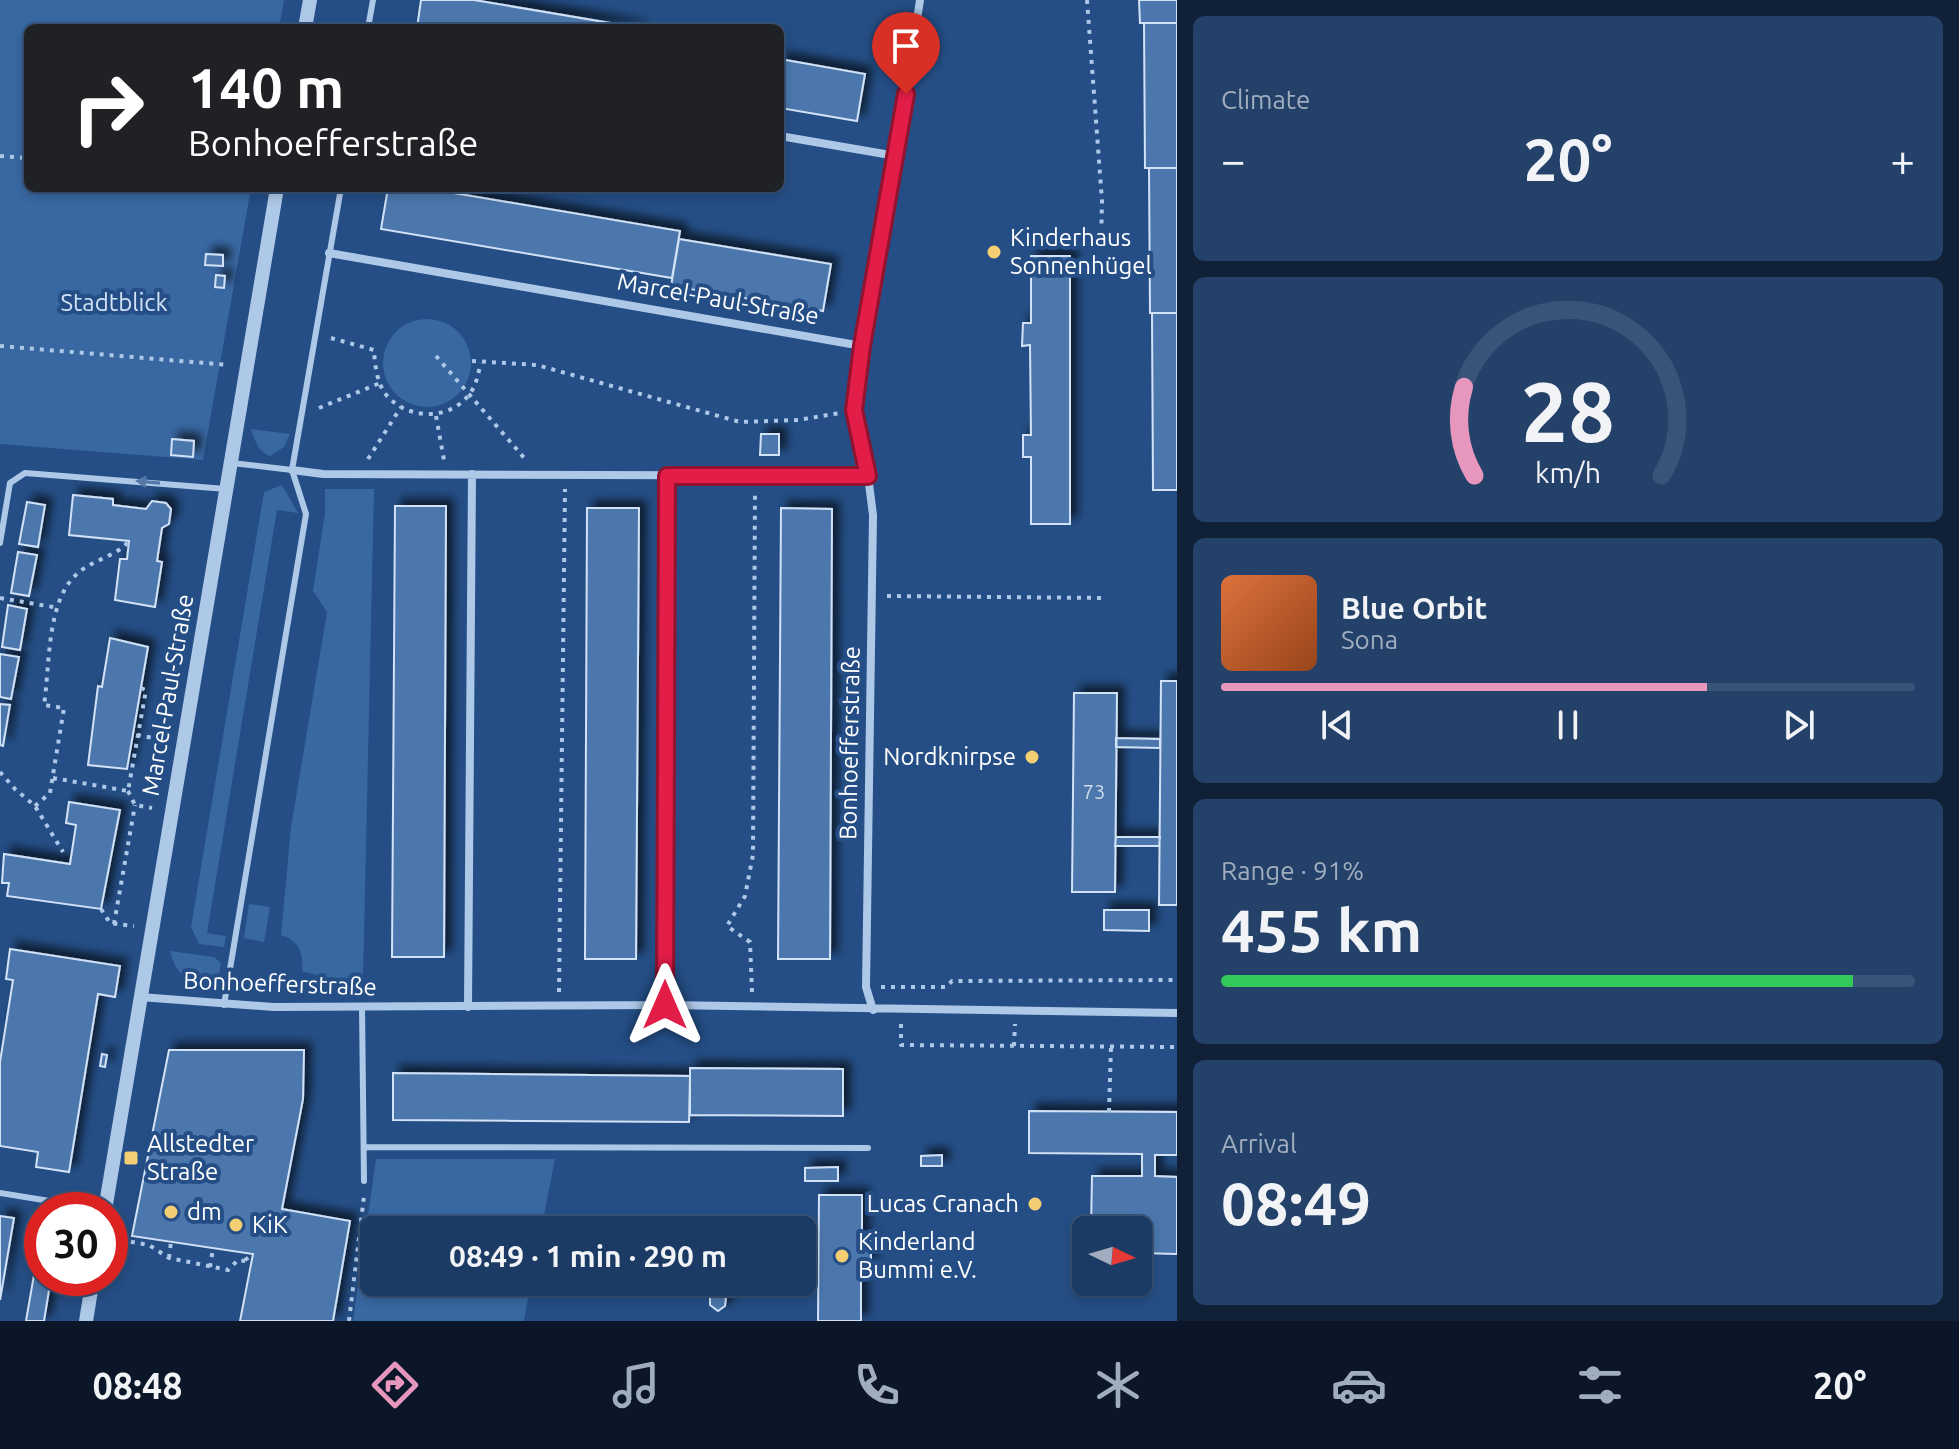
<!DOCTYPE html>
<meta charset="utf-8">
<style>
:root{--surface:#1b3a64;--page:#24416a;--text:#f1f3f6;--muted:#a0adbf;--line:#395478;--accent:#e797bd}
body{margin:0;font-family:Ubuntu,sans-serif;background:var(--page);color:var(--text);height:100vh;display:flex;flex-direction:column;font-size:30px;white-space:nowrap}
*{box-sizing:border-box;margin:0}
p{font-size:26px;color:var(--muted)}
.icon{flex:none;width:44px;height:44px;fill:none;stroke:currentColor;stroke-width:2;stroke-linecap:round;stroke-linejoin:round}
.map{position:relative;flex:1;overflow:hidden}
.drawer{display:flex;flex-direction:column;gap:16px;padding:16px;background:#0f2037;width:782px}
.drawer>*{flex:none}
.banner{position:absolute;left:24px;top:24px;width:760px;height:168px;border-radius:12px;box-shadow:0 4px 12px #0003,0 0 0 2px var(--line);background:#202124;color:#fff;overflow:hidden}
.needle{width:52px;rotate:95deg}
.fabs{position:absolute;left:1072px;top:1216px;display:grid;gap:16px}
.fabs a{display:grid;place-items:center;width:80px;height:80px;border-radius:12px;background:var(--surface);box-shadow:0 4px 12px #0003,0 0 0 2px var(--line);font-size:40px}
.speed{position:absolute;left:24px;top:1192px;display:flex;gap:16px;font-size:40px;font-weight:700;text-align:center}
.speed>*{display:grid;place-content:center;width:104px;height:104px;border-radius:50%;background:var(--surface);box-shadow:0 4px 12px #0003,0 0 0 2px var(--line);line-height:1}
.speed .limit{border:12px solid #d22;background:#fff;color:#111}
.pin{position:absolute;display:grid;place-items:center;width:68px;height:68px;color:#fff;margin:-82px -34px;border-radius:50% 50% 50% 0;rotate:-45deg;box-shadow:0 0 8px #0007}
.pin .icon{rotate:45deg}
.me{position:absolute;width:88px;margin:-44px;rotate:0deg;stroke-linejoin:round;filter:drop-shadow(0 0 6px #0008)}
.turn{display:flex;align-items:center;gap:28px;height:168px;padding:0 32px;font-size:36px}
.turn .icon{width:104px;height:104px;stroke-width:2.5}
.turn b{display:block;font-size:56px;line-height:68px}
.big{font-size:60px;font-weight:700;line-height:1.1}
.drawer .card{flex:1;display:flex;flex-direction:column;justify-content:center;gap:12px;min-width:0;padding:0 28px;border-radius:12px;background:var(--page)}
.drawer .dial{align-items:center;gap:0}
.dial svg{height:208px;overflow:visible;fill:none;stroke:var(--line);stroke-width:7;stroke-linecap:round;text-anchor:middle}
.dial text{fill:var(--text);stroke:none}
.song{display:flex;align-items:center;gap:24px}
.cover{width:96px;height:96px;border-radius:12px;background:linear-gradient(135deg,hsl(20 70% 55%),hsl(20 70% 35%))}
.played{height:8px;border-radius:4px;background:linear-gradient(90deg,var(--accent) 70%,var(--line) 70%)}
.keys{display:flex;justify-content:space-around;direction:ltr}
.heat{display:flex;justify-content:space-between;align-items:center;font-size:44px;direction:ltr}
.charge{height:12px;border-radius:6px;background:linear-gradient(90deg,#34c759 91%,var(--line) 0)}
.trip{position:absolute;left:360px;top:1216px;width:456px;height:80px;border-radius:12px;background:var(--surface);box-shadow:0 4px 12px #0003,0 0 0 2px var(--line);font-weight:700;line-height:80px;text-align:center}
.menu{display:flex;height:128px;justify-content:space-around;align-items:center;background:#0b1728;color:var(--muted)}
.menu .icon{width:56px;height:56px}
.menu .on{color:var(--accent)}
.menu b{font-size:36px;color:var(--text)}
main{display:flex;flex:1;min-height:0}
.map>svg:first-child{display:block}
</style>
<main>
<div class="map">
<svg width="1177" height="1321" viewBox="0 0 1177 1321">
<defs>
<filter id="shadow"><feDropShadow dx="7" dy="-7" stdDeviation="4" flood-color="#0009"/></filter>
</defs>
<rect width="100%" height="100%" fill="#244e85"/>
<!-- green -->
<path fill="#3867a2" d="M0,0H284L279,28H28V188H251L203,460L0,444Z
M383 363a44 44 0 1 1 88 0a44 44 0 1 1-88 0Z
M251,429L290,434L284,447L270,456C259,453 254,439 251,429Z
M282,485L298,513L277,510L207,933L226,936L224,947L199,944L191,927L264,492Z
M325,489H374L363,980L326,978L302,971C304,954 299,940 281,935L291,827L327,612L313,591L325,513Z
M249,904L270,907L264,942L244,938Z
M170,951L214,957L221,963L218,980L208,987C186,983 175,972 170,951Z
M376,1159H555L541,1230H374V1282H531L524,1321H353Z"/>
<!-- building -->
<path fill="#4c77ad" stroke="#d2e2f6" stroke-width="2" filter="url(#shadow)" d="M421,0H474L640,28H417Z
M1139,0H1177V23H1140Z
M1144,23H1177V168H1145Z
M780,59L865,74L857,121L780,108Z
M1149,168H1177V313H1150Z
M388,188H424L680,231L672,278L381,229Z
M679,239L831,264L823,311L671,286Z
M206,254L223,255V266L205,265Z
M1031,256H1070V524H1031V457H1023V435H1031L1030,345L1022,346L1023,323H1031Z
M216,275L225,276L224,288L215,287Z
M1152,313H1177V490H1153Z
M761,434H779V455H760Z
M172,439L194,441L193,457L171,455Z
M73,495L113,499V505L146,509L152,501L166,503L171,509L169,524L162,528L157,561L162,562L155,607L115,600L120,559H127L129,541L69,535Z
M27,502L45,505L38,547L19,544Z
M395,506H446L444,957H392Z
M587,508H639L636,959H585Z
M781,508L832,509L830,959H778Z
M18,552L37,555L29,596L11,593Z
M8,605L27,609L20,650L2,647Z
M110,638L148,647L127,769L88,765L98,686L102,687Z
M0,654L19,657L11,699L0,697Z
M1161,681H1177V905H1159Z
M1074,693H1117L1115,892H1072Z
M0,704L10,705L3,746L0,745Z
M1116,738L1160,739V748L1116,747Z
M69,802L120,810L101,909L7,896L9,883H2L4,854L70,864L76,825L66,823Z
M1116,837H1160L1159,846H1115Z
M1104,910H1149V931L1104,930Z
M10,949L120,966L115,997L98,994L69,1172L36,1167L38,1152L0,1146V1062L13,980L6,979Z
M169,1050H304L303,1099L282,1209L350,1221L333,1321H240L253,1254L132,1236Z
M102,1054L107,1055L105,1067L100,1066Z
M690,1068L843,1069V1116L690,1115Z
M393,1073L690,1076L689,1122L393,1120Z
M1029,1111L1177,1112V1155H1155V1176L1177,1177V1254L1138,1253V1230H1091L1092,1176H1142V1154L1029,1153Z
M942,1155V1166H921V1156Z
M838,1167V1181H805V1168Z
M819,1195H862V1240H871V1263H861V1321H818Z
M0,1216L14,1218L0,1300Z
M39,1246L42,1247V1278H51L44,1321H26Z
M718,1293L726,1298L725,1306L718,1311L710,1305V1297Z"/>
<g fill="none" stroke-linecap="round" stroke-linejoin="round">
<!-- path -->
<path stroke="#aec8e8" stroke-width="4" stroke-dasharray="4 6" stroke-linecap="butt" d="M1087,0L1102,201L1101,243
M0,156L28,158
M331,338L374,350C375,366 377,385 388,397C411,421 452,420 471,392C477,383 478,373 481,363
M0,346L229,365
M436,356L526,460
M472,361L537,365L740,422L798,420L840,413
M319,408L380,383
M436,416L444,460
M368,459L401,407
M887,596L1105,598
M0,598L59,608
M141,688L146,690L138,735L164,740
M0,772L15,789L35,806L63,852
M53,778L128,791L138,735L133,733
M128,791L135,805L152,808
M35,806L50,793L64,708L44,705C50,667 46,601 77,574C93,559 116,557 129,541
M101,909L110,923L134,926
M114,924L135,805
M881,987H946L952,981L1177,980
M559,992L565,489
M752,992L750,942L727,926L745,896L753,855L755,491
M901,1024V1045L1177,1047
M1014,1046L1015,1024
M1109,1112L1111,1046
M121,1240L149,1245L169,1258L228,1270L238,1260L251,1262
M169,1258L171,1242
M245,1260L253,1254
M210,1267L213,1249
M349,1321L364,1196"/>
<!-- service -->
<path stroke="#aec8e8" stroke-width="6" d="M368,28L373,0
M232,463L292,470
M0,543L10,483L25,473L226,489
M224,1005L306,514L292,470L341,188
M362,1007L364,1181
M364,1147L868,1148
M0,1193L105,1210"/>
<!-- minor -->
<path stroke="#aec8e8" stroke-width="8" d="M780,136L896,156
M329,253L862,346
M292,470L323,474L868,476
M140,997L274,1007L665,1005L1177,1013
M665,1005L667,476
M468,1007L472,474
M873,1010L866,987L873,515L868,476L854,410L862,346L896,156L920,0"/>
<!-- tertiary -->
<path stroke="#aec8e8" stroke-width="14" d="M305,28L310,0
M105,1210L277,188
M86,1321L93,1278"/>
</g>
<!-- one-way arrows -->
<defs><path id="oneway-solid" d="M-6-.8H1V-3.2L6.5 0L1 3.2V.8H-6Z" transform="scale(2)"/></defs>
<use fill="#5479a8" href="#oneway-solid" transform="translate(148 482) rotate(-175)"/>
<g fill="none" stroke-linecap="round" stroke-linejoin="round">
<!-- route casing -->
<g stroke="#92132f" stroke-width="20">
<path id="route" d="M665,1005L667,476H868L854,410L862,346L906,94"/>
</g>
<!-- route -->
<use href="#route" stroke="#e11d48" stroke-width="14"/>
</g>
<!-- markers -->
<g fill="#f3ce72" stroke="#244e85" stroke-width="3">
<circle cx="994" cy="252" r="8"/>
<circle cx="1032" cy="757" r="8"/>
<rect x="123" y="1150" width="16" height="16" rx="4"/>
<circle cx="1035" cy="1204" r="8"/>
<circle cx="171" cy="1212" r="8"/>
<circle cx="236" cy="1225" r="8"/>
<circle cx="842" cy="1256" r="8"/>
</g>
<g text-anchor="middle" stroke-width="8" stroke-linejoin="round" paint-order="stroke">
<!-- number labels -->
<g font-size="20" fill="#d2ddea">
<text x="1094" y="799">73</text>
</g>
<!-- poi labels -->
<g font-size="24" fill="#fff" stroke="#244e85" text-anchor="start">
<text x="1010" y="246">Kinderhaus<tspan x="1010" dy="28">Sonnenhügel</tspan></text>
<text x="1016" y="765" text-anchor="end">Nordknirpse</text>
<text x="147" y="1152">Allstedter<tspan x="147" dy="28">Straße</tspan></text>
<text x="1019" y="1212" text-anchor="end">Lucas Cranach</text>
<text x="187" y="1220">dm</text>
<text x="252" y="1233">KiK</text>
<text x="858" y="1250">Kinderland<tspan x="858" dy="28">Bummi e.V.</tspan></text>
</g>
<!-- street labels -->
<g font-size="24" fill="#fff" stroke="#244e85">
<text transform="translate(718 299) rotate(10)" y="8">Marcel-Paul-Straße</text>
<text transform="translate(168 695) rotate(-80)" y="8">Marcel-Paul-Straße</text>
<text transform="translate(850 743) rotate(-89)" y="8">Bonhoefferstraße</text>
<text transform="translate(280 984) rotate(2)" y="8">Bonhoefferstraße</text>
</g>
<!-- park labels -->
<g font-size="24" fill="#d2e2f6" stroke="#244e85">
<text x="114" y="311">Stadtblick</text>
</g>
</g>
</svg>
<div class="fabs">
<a><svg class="needle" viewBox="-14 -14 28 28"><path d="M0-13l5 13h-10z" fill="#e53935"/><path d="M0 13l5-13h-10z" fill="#a0adbf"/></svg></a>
</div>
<div class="speed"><div class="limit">30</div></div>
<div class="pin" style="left:906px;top:94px;background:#d93025"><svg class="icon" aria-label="arrive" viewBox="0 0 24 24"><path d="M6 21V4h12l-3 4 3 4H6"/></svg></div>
<svg class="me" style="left:665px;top:1005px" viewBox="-20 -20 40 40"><path d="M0-17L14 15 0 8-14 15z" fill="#e11d48" stroke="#fff" stroke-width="4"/></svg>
<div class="trip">08:49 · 1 min · 290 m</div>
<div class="banner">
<div class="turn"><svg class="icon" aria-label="right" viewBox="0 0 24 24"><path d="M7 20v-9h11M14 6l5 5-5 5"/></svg><div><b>140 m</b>Bonhoefferstraße</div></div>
</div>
</div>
<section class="drawer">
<div class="card"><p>Climate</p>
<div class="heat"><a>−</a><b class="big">20°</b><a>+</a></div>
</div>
<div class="card dial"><svg viewBox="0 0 100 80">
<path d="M14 69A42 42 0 1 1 86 69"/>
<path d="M14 69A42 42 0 0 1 10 35" stroke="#e797bd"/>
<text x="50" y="56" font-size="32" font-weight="700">28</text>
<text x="50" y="72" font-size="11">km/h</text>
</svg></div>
<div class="card">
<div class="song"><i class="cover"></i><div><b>Blue Orbit</b><p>Sona</p></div></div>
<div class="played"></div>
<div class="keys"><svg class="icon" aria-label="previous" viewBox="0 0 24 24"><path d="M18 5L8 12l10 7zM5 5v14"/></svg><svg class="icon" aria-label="pause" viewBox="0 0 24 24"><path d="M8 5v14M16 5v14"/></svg><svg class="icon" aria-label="next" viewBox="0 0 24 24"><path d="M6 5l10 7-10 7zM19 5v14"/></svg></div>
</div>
<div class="card"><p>Range · 91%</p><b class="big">455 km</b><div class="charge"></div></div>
<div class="card"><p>Arrival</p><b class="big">08:49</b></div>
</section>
</main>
<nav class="menu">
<b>08:48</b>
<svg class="icon on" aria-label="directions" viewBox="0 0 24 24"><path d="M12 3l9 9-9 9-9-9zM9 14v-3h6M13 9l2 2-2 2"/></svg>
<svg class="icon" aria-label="music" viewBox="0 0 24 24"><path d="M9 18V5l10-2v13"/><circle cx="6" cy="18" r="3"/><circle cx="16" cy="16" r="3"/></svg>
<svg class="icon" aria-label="phone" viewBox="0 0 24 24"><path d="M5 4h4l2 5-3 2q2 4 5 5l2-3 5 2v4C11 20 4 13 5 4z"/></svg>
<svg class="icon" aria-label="climate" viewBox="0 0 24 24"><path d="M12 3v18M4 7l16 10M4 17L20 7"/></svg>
<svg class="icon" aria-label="car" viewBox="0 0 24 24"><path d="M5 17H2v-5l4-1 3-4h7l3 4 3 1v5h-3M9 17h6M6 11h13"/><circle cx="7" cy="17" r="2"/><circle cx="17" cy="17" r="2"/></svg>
<svg class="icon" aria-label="filters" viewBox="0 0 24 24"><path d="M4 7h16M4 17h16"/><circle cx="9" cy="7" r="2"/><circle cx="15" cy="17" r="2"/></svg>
<b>20°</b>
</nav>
